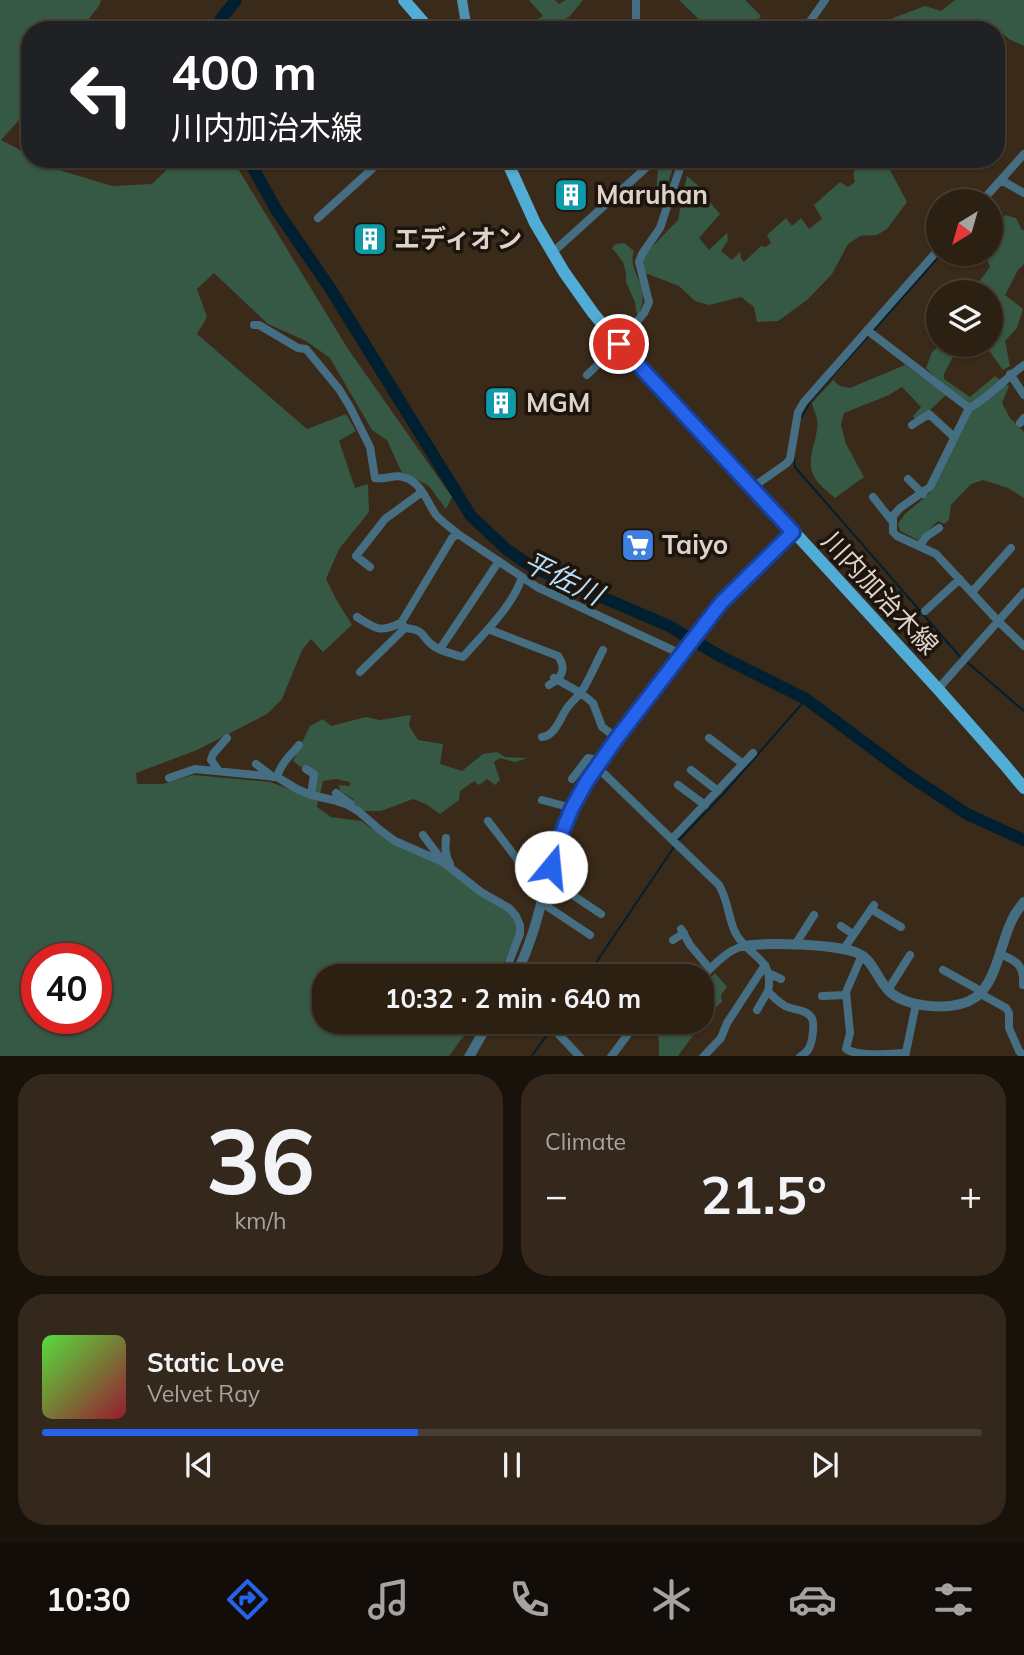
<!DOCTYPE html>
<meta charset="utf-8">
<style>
:root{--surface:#2c2013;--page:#34281c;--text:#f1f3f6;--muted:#a6a3a0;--line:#483e33;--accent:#2563eb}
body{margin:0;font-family:Mulish,"Noto Sans JP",sans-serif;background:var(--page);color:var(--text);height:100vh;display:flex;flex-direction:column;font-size:26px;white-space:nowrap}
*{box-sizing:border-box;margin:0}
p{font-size:23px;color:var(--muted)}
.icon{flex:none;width:38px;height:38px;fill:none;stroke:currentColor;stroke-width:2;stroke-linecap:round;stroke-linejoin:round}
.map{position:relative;height:1056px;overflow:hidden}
.drawer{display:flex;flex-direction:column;gap:18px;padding:18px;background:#18120a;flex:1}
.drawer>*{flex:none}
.guide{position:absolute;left:21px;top:21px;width:984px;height:147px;border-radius:28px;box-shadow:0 2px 5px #0004,0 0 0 2px var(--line);background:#202124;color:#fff;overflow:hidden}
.needle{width:46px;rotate:217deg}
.buttons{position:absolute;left:926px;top:189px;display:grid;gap:14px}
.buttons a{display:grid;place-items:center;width:77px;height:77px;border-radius:50%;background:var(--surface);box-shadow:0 2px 5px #0004,0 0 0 2px var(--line);font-size:35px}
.speed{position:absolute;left:21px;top:943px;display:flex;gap:14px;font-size:35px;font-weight:700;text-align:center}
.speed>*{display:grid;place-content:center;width:91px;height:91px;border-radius:50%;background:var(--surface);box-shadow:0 2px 5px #0004,0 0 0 2px var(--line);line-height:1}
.speed .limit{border:10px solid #d22;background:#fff;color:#111}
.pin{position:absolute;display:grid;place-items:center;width:60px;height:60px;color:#fff;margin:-30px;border:4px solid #fff;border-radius:50%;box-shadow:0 2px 7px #0007}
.me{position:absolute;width:77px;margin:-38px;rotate:17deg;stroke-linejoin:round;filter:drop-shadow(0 0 5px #0008)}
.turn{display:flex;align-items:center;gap:24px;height:147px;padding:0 35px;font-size:32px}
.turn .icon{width:91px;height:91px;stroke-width:2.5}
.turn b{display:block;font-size:49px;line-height:60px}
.big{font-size:52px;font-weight:700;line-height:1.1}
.drawer .tile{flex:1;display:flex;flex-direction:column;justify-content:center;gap:10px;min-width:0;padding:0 24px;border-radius:28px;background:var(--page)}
.drawer .dial{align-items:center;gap:0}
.dial b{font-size:91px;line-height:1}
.song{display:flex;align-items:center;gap:21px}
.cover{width:84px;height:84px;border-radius:10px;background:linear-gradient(135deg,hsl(110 70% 55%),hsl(350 70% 35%))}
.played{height:7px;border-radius:4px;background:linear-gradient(90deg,var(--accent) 40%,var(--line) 40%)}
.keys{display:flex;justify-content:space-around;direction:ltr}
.heat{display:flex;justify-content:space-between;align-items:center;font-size:38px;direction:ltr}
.drawer .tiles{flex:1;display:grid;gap:18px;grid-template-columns:1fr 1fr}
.tile:last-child{grid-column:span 2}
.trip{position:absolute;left:312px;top:964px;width:402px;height:70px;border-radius:28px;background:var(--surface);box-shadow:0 2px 5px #0004,0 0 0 2px var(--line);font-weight:700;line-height:70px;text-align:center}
.dock{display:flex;height:112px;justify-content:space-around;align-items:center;background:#120d08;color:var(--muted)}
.dock .icon{width:49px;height:49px}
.dock .on{color:var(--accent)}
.dock b{font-size:32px;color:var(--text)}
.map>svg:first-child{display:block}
</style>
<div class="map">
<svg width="1024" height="1057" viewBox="0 0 1024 1057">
<rect width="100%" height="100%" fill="#3a2a19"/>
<!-- green -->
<path fill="#365946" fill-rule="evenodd" d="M0,0H101L99,6L80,30H30V108L1,140L30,155V159H38L56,169L112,186L152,184L178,159H232L348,349L452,497L446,509L429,486L401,471L387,440L372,430L330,358L306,341L268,324L214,273L197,289L207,317L197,334L307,429L346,414L356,431L339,441L355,488L368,484L369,512L339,549L326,579L336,599L352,625L323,652L311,639L302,650L282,699L267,714L197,750L136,773L137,784H163L193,775L270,782L318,800L317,807L331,817L361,821L382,836L442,865L508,911L517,925L516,936L504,962L507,973L505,976H324V1022H478L474,1029L462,1038L449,1056L0,1057ZM37,959H96V1018H37Z
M529,0H555L559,4L566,0H583L570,16L547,30H518L543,16Z
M679,0H745L761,16L750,29L744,25L740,30H710Z
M955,0H1024V46L1009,39L987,20L976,25L974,30H889L893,18L925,6L941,11Z
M656,159H676L661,204L656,201L658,166Z
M864,159H884L907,202L887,229L877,235L860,236L848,244L832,274L807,300L778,321L757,322L754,307L741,297L709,305L695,301L679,286L645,273L642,262L646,253L678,220L687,176L708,194L707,199L720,214L699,238L709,250L727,233L728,240L721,251L732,260L740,252L741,259L744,262L761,246L766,247L771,243L767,235L786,218L792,226L801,218L809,229L822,219L814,205L840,182L848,187L855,182C851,170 857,167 864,159Z
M1005,215L1016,218L1022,230H1024V264L1018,270L1005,295L1023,309L1017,328L1005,341L1010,366L1003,370L985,345H990V292H976L975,291L981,279L990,267L985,254H990L991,241Z
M624,243L634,251C629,265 638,275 642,289C644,299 642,307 638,316L636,311L635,302L626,282V273L623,262L612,248L616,244Z
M940,345H959L944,374V379L970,397L995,376L1009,386L1002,403L1010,418L1024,432V498L1008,488L983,480L971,484L951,505L949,520L944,524L938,521L918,540L900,531L898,524L905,514L931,492L970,412L926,368L932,352Z
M905,365L946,395L930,410L915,420L913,416L921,407L902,387L889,395L844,413L841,425L846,444L864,477L835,498C828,492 820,486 815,478C803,459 820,439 817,419C816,414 813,408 812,403L833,380L840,386L850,388Z
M411,715L409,726L418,740L443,744L440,764L462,771L483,754L497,752L505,757L528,758L515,762L500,758L494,762L500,780L495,785L487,779L479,785L474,781L460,791L459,800L440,814L426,804L413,799L381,811H364L357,807L353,799L340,791L339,785L350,786V782L336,779L323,781L320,794L315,792L317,772L308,765L301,767L293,761L310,726L323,719L331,726L366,717L380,720Z
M715,973L727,987L721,995L722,1002L702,1018V988Z
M656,1022H697L694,1034L678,1056L659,1057V1042Z"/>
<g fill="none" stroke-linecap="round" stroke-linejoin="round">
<!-- stream -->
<path stroke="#001f30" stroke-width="2" d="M872,332L941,254
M801,418L811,400L868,336
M794,458L795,467L962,659
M967,662L1024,711
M677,842L726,791L806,699
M587,976L674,847
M531,1057L551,1029"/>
<!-- river -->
<path stroke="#001f30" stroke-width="12" d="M216,30L220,20L236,0
M248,159L277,211L330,288L471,516L506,549L532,567L669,626L720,656L806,699L908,775L967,814L1024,840"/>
<!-- minor -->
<path stroke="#456e82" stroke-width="8" d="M632,30L636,21V0
M804,30L825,0
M1001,180L1024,193
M982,201L1024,154
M318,218L383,159
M552,253L648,166
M254,325H259L298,348L306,349L339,389L350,407L370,447L375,478C385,480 395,474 403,477C421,481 427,502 436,515C442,522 451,528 458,534
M867,330L969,408
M1024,365C1005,378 989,398 969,408L930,487L900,508L893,516V532L897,536L936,554L998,621L1024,646
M1010,374L1024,395
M587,375L619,344L644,313L649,302L639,262L642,254L660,228L683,159
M1020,423L1024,418
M912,425L929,414L954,437
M908,479L923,494
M753,487L787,463L790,459L798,412L804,402L938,250
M873,497L892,521
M919,546L927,536L939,528
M370,567L356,556L385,519L422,492
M972,592L1011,548
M925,611L960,579
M357,617C376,629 379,633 401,623L452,538L458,534L537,587L681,654
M405,628C428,630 420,638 435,647C443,652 454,654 463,657C483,634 513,606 522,577
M488,629L558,656C567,669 562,678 549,685
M440,649L499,561
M360,672L405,628L403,625
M554,678L581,693L593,703L602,727L617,738
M938,689L1024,592
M542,737C555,736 560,718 567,708C571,702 578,697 582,691C590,678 596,663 603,650
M709,738L743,764
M256,764L273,777
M597,767L719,885C728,900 728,917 735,932C747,957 775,957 768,991C772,996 779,1002 785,1006C793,1010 806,1009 811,1017C815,1022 813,1033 812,1039C810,1048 808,1052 800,1057
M306,769L314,774L311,795
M691,770L718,791
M219,771L211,760L213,754L227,738
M277,777C281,763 290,756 299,745
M169,778L195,769L277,777L297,789L311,795L333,800L348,805L358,811L380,830L395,841L443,862L481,892L509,908L516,916L520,925V934L509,962L511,967L518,971
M572,779L588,758L601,761
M678,785L705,805
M336,793L351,804
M542,800L572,808
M488,821L534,881L562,888L601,914
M423,835L441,859
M446,838C445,848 445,855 450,864
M672,839L753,753
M542,903L590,935
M871,909L901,927
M841,926L853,934
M681,929L690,945L710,969
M673,940L684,933
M795,945L814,915
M843,950L874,905
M1000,954C1017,961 1024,965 1023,985
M862,955L846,992L850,1033L846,1049C859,1057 889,1054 905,1053
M943,970L981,991
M768,973L781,979
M702,977C714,965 726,951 743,946
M888,990L910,955
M979,993L1006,1008L1009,1013V1028L1019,1051L1024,1056
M822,996L846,995
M757,1010L768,991
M547,1022L580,1057
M611,1057L637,1022
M703,1057L721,1038L727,1023L765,965
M905,1057L916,1004"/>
<!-- tertiary -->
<path stroke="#456e82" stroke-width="10" d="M743,946C769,942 830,944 855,952C874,959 876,979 890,992C908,1008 955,1012 976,997C997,981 1001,941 1012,920C1015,913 1019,908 1024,902
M515,976C541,927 545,871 567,820C583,780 611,747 636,713C664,676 691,638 721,603C743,578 769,555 793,532
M469,1057L489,1022"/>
<!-- secondary -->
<path stroke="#4d92b1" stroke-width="10" d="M462,0L467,30"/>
<!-- primary -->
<path stroke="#51add6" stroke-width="12" d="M404,0L430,30
M506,159L535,223L564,272L593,313L619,344L753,487L938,689L1004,764L1024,788"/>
</g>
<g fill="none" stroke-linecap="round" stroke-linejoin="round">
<!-- route casing -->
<g stroke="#184099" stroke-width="18">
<path id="route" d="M551,867L560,837L572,808L587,781L617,738L721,603L793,532L619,344"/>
</g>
<!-- route -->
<use href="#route" stroke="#2563eb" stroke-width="12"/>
</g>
<!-- icons -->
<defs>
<g id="building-square" transform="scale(1.75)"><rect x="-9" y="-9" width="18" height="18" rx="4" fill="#0f9aa8" stroke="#1c140d"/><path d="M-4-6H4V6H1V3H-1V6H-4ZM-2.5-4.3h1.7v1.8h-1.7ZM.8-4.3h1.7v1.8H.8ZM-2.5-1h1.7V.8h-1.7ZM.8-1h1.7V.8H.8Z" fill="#fff"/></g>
<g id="supermarket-square" transform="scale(1.75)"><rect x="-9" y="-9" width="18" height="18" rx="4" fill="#3f7fe0" stroke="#1c140d"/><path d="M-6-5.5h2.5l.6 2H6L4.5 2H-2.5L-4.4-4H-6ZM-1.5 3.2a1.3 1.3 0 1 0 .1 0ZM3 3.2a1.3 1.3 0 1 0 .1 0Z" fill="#fff"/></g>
</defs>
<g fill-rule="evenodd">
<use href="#building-square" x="571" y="195"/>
<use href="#building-square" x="370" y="239"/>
<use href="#building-square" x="501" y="403"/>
<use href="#supermarket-square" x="638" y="545"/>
</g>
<g text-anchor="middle" stroke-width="7" stroke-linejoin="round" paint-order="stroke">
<!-- poi labels -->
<g font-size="26" font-weight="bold" fill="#ded3c9" stroke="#1c140d" text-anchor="start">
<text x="596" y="204">Maruhan</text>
<text x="394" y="248">エディオン</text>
<text x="526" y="412">MGM</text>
<text x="662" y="554">Taiyo</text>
</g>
<!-- street labels -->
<g font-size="26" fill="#ded3c9" stroke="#1c140d">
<text transform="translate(880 593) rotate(47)" y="9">川内加治木線</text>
</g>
<!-- water labels -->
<g font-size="28" font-style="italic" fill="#b3dcf6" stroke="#1c140d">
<text transform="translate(563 578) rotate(26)" y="10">平佐川</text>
</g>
</g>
</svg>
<div class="buttons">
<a><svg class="needle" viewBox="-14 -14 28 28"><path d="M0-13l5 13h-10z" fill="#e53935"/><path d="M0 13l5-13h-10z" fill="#a6a3a0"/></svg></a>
<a><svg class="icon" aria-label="layers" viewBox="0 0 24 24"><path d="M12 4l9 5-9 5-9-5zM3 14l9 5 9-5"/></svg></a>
</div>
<div class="speed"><div class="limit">40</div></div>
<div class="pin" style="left:619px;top:344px;background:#d93025"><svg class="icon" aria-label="arrive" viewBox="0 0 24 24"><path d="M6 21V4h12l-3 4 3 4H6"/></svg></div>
<svg class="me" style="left:551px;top:867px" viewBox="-20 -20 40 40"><circle r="19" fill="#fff"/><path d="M0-13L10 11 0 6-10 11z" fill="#2563eb"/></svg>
<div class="trip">10:32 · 2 min · 640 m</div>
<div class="guide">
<div class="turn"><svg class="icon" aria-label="left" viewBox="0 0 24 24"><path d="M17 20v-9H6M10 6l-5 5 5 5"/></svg><div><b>400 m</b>川内加治木線</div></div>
</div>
</div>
<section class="drawer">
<div class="tiles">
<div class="tile dial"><b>36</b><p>km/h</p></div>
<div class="tile"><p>Climate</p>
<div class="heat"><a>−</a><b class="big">21.5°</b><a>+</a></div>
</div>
<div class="tile">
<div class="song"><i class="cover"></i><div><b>Static Love</b><p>Velvet Ray</p></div></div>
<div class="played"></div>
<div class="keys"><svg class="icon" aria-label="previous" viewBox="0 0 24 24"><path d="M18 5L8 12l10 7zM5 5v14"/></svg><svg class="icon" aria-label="pause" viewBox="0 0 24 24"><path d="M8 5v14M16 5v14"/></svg><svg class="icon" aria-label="next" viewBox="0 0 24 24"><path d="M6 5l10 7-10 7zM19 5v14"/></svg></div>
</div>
</div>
</section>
<nav class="dock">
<b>10:30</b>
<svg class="icon on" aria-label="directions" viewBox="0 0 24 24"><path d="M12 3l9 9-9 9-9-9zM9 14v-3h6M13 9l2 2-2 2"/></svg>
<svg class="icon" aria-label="music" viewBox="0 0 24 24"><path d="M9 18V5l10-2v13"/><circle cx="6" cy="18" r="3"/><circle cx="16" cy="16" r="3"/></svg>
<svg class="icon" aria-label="phone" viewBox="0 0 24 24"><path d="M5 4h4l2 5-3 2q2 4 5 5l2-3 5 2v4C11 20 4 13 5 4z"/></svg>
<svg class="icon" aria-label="climate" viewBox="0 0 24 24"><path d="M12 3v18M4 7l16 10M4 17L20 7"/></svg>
<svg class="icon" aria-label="car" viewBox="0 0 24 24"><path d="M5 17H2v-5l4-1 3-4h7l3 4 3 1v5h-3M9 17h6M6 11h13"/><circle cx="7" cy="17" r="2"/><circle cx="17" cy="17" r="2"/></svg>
<svg class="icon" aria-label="filters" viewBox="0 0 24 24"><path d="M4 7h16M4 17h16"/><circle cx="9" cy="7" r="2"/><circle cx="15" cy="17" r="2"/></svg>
</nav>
